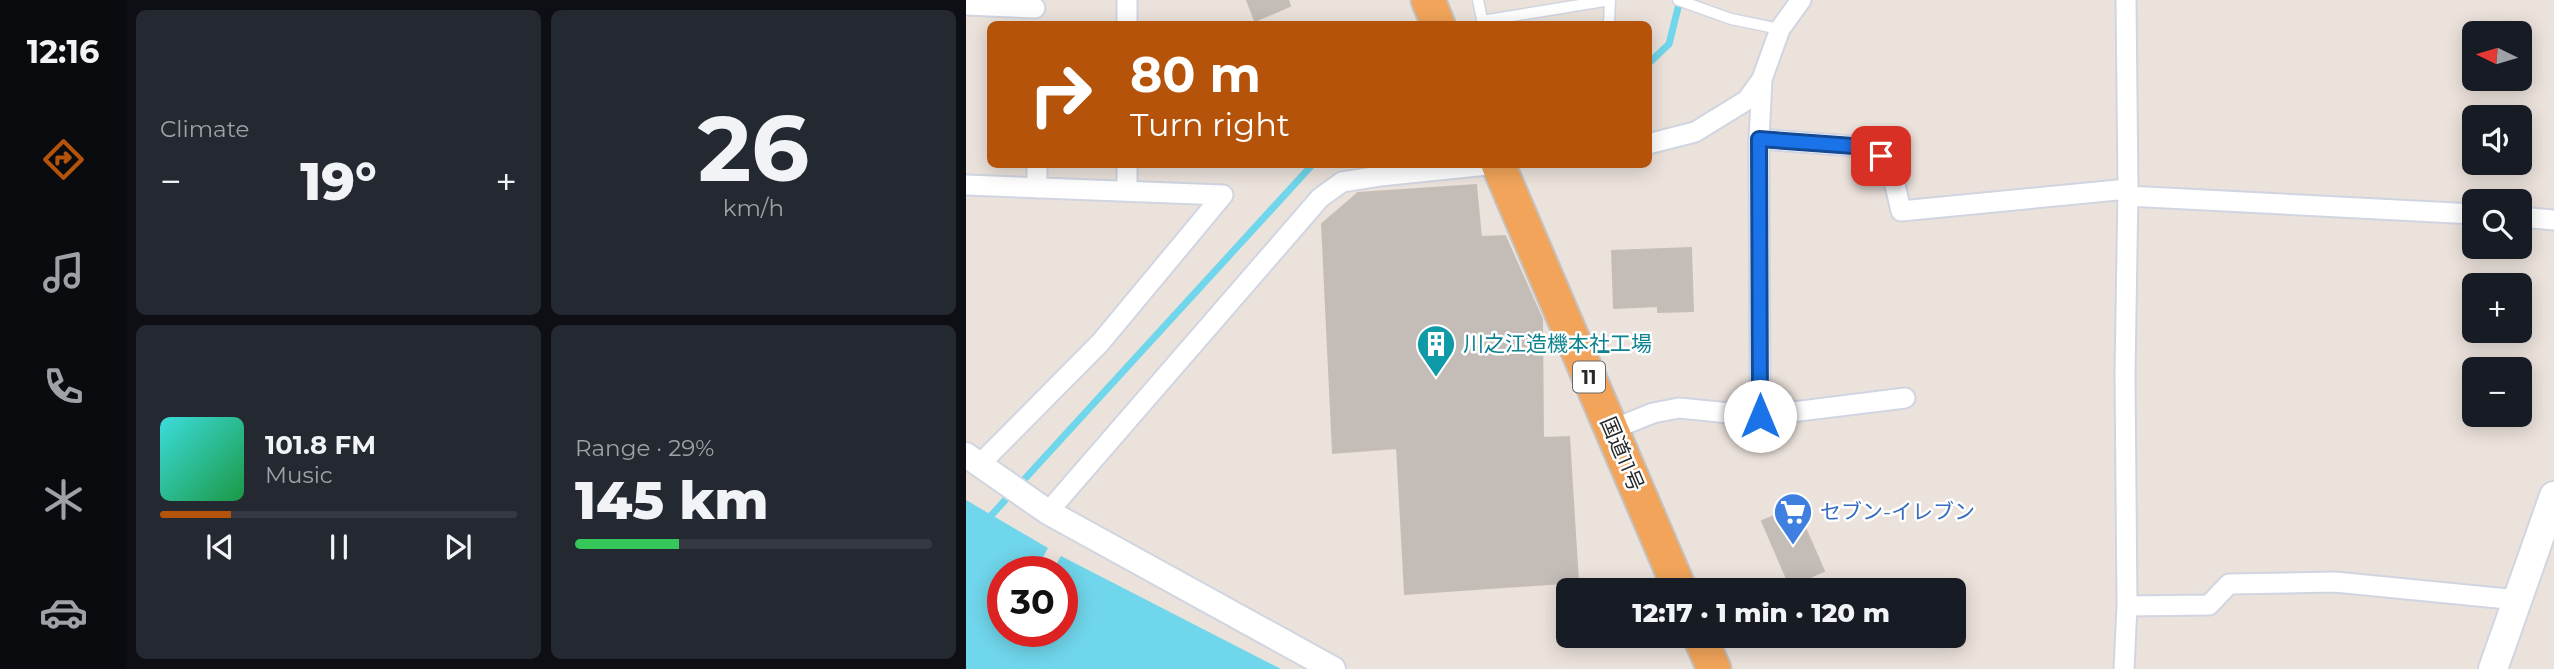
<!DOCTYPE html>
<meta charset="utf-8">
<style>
:root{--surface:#171b24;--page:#242831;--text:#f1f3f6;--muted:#9ea1a6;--line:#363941;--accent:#b45309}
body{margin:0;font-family:Montserrat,"Noto Sans JP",sans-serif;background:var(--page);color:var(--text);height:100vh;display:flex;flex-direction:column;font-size:26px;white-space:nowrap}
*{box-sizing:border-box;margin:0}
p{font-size:23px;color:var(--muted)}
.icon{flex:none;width:38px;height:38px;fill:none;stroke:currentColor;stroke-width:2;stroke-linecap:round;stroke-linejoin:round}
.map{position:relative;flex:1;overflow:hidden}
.details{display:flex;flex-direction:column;gap:10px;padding:10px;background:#0d0f14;width:840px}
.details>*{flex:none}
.top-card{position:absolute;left:21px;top:21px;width:665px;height:147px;border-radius:10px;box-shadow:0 4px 18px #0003;background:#b45309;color:#fff;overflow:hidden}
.needle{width:46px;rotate:275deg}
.controls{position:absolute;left:1496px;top:21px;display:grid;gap:14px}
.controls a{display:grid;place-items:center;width:70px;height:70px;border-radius:10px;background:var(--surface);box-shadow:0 4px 18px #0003;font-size:35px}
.speed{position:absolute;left:21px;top:556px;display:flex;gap:14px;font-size:35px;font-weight:700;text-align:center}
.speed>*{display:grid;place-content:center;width:91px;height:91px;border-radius:50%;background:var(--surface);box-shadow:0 4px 18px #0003;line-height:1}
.speed .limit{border:10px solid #d22;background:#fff;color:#111}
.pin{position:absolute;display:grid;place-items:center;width:60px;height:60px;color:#fff;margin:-30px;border-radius:14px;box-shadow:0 4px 10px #0006}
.me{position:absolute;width:77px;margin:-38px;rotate:0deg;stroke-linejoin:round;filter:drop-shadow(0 0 5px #0008)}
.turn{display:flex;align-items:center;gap:24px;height:147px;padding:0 28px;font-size:32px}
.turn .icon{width:91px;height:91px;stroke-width:2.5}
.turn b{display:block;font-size:49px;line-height:60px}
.big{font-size:52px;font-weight:800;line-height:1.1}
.details .widget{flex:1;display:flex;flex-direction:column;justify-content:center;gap:10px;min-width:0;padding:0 24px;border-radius:10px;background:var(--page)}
.details .dial{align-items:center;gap:0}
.dial b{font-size:91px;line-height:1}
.song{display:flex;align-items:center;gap:21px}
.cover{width:84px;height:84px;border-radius:10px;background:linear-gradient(135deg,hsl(180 70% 55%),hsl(140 70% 35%))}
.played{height:7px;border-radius:4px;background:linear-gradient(90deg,var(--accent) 20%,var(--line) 20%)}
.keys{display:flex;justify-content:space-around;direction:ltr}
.heat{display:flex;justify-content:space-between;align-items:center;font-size:38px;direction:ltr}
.charge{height:10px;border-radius:5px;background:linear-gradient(90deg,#34c759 29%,var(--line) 0)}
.details .tiles{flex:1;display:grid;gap:10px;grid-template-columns:repeat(2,1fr)}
.trip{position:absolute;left:590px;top:578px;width:410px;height:70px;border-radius:10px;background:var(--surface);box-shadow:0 4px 18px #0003;font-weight:800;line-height:70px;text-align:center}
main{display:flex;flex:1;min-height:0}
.menu{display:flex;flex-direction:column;width:126px;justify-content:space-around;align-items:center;background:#090b0e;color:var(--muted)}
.menu .icon{width:49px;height:49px}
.menu .active{color:var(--accent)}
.menu b{font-size:32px;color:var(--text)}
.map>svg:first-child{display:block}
</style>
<main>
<nav class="menu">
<b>12:16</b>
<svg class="icon active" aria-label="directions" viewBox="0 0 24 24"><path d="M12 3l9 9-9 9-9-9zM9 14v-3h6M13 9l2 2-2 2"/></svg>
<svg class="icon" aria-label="music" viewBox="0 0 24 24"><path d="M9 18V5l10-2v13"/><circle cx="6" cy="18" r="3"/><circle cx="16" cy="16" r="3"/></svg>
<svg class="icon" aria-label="phone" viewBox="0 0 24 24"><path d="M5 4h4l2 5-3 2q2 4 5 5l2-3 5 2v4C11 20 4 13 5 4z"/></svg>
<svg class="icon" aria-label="climate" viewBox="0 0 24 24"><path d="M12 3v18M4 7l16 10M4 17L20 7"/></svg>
<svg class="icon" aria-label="car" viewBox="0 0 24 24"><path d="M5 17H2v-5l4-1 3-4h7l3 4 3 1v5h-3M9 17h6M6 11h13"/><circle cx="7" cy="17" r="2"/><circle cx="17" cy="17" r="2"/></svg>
</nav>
<section class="details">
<div class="tiles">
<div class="widget"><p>Climate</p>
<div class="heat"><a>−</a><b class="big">19°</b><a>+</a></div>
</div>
<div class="widget dial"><b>26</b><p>km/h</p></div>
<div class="widget">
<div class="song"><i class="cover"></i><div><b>101.8 FM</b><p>Music</p></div></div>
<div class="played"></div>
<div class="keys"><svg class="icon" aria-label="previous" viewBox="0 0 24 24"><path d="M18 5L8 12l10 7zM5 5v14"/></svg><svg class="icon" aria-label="pause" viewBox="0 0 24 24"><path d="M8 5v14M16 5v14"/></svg><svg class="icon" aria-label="next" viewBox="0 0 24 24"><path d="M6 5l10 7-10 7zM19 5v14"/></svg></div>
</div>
<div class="widget"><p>Range · 29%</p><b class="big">145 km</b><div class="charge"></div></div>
</div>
</section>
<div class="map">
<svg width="1588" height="669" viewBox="0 0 1588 669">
<rect width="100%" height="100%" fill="#ebe2db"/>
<!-- water -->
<path fill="#70d6eb" d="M0,500L82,548L69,572H37V632H96V572H86L95,556L315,669H0Z"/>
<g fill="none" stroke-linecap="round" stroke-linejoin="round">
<!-- stream -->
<path stroke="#70d6eb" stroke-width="7" d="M682,64L703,44L714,0
M21,520L347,164"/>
</g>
<!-- building -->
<path fill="#c3bcb7" stroke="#c6beb4" stroke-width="2" d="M281,0H322L324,6L289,21Z
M510,185L515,237L539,236L576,319L577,438L603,437L612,582L439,594L431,448L367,453L356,224L392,193Z
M725,248L727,311L692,312V306L648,308L646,251Z
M830,507L858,571L824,586L796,521Z"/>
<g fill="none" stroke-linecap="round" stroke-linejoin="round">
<!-- service casing -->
<g stroke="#d0d5e1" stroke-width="13">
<path id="service" d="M512,0L517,24
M712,0L765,19L814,29
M516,21L644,0
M643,24L644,0"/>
</g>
<!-- minor casing -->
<g stroke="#d0d5e1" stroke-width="23">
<path id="minor" d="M0,5L69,8
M161,24V0
M793,139L901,147C928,163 928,182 935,211L1162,189
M682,144L729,132L781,100L796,79L814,29L835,0
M71,164V188
M0,185L257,195
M161,191V164
M1161,196L1508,214
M1554,217L1588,220
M794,416L793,139L796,79
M645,430L687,413L713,408L794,416L939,398
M15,463L134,343L257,195
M82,512L354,198L376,182L414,176L531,164
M1161,606L1243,605L1263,584L1369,582L1552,600
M1158,669L1161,606L1159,374L1162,189L1160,0"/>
</g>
<!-- tertiary casing -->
<g stroke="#d0d5e1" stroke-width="28">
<path id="tertiary" d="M0,455L82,512L367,669"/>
</g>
<!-- secondary casing -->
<g stroke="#d0d5e1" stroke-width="32">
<path id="secondary" d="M1527,669L1588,496"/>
</g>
<!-- trunk casing -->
<g stroke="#c3c3c3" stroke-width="37">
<path id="trunk" d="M462,0L472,24
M532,164L714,590
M733,635L748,669"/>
</g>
<!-- service -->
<use href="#service" stroke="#fff" stroke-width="10"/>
<!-- minor -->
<use href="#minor" stroke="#fff" stroke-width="19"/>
<!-- tertiary -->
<use href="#tertiary" stroke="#fff" stroke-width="24"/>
<!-- secondary -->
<use href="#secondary" stroke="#fff" stroke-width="28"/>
<!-- trunk -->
<use href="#trunk" stroke="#f2a55a" stroke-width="33"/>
</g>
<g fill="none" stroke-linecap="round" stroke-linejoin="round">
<!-- route casing -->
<g stroke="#114b97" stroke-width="18">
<path id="route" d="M794,416L793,139L901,147L915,156"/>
</g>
<!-- route -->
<use href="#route" stroke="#1a73e8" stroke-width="12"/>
</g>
<!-- icons -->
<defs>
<g id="building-pin" transform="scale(2.0125)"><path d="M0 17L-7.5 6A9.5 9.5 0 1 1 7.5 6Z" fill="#0f9aa8" stroke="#fff"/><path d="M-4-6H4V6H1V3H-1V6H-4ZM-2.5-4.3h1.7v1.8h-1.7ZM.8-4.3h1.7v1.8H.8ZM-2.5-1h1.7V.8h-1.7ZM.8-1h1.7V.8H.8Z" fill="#fff"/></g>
<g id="supermarket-pin" transform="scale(2.0125)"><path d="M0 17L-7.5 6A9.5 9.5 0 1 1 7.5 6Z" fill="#3f7fe0" stroke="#fff"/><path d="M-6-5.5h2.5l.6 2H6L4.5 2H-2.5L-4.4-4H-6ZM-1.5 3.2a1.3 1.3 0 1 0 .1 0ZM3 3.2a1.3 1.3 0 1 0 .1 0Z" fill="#fff"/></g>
</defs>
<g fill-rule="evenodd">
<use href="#building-pin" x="470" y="344"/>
<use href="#supermarket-pin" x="827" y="512"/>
</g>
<g text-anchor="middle" stroke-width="5" stroke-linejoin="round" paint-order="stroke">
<!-- shield labels -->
<rect fill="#fff" stroke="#696969" stroke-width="2" x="607" y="361.5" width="32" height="31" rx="5"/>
<g font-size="19" font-weight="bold" fill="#292929">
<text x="623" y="384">11</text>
</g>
<!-- culture labels -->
<g font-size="21" fill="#0d838f" stroke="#fff" text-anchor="start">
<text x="497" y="351">川之江造機本社工場</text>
</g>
<!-- street labels -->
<g font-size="21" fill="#292929" stroke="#fff">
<text transform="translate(656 454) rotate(67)" y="7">国道11号</text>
</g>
<!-- shop labels -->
<g font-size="21" fill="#366cbe" stroke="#fff" text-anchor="start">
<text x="854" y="519">セブン-イレブン</text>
</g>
</g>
</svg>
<div class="controls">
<a><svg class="needle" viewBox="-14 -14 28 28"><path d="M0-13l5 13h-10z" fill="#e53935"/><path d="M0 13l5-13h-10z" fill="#9ea1a6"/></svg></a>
<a><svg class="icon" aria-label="sound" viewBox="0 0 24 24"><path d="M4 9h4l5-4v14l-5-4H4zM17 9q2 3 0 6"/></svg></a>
<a><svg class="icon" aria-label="search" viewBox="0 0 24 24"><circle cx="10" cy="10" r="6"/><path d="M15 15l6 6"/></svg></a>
<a>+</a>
<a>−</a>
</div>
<div class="speed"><div class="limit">30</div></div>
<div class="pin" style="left:915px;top:156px;background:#d93025"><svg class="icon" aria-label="arrive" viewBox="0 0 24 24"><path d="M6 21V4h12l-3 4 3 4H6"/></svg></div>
<svg class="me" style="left:794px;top:416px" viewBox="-20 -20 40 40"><circle r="19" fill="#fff"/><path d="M0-13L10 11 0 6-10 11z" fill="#1a73e8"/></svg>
<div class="trip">12:17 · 1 min · 120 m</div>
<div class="top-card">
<div class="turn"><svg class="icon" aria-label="right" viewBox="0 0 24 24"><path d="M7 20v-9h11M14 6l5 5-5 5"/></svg><div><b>80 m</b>Turn right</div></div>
</div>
</div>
</main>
